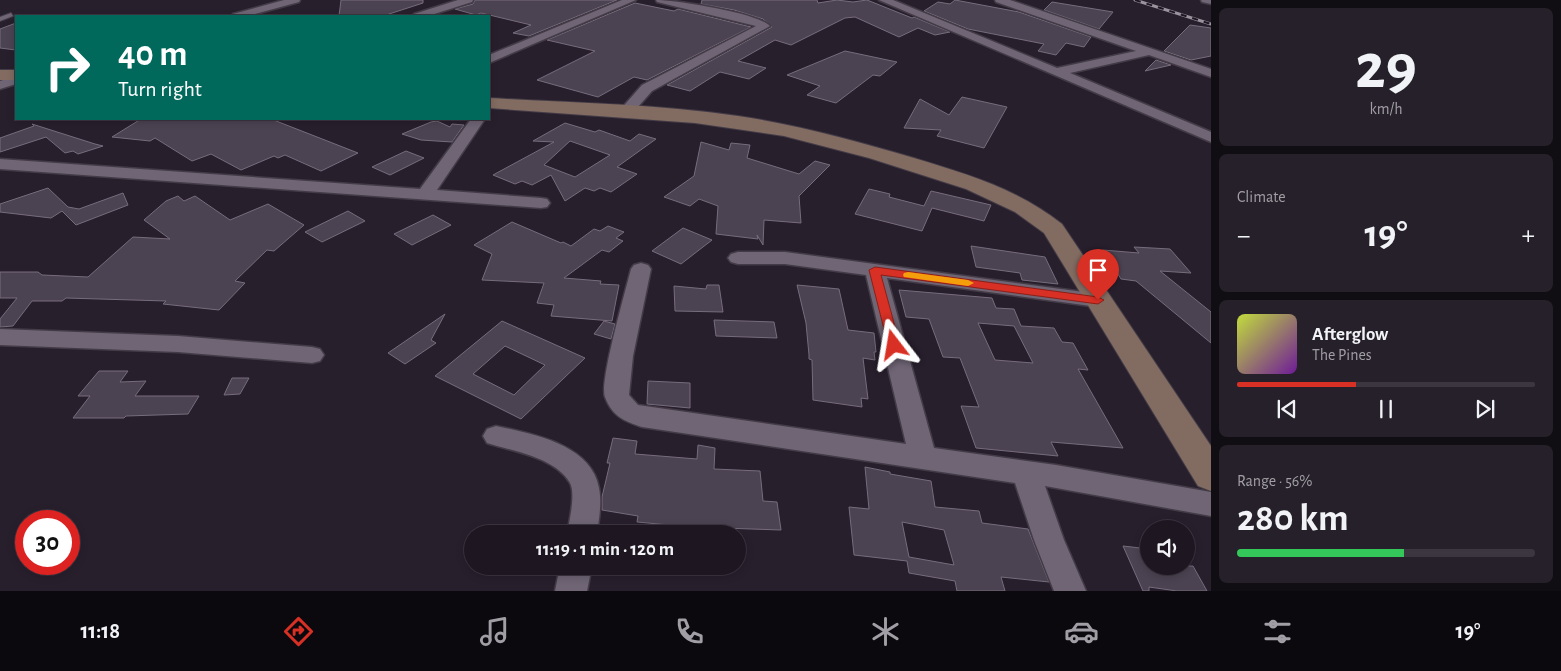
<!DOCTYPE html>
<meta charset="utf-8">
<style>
:root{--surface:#1e1722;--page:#26202a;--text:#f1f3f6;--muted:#a19fa5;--line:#3c3640;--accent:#d93025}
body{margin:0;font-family:"Alegreya Sans",sans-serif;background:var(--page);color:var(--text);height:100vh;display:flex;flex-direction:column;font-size:19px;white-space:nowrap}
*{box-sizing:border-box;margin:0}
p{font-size:16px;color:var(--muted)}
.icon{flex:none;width:28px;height:28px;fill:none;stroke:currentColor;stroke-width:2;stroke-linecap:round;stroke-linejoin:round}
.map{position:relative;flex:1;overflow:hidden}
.side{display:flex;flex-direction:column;gap:8px;padding:8px;background:#100d13;width:350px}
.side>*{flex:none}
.hud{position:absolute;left:15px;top:15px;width:475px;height:105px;border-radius:0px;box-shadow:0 2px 8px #0003,0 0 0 1px var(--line);background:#00695c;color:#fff;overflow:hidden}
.buttons{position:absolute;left:1140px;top:520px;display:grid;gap:10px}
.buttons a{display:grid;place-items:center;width:55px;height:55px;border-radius:50%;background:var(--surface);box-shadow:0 2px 8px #0003,0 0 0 1px var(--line);font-size:25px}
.speed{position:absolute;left:15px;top:510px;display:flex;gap:10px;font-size:25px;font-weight:700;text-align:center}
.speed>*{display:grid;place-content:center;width:65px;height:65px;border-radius:50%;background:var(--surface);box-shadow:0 2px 8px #0003,0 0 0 1px var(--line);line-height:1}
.speed .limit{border:8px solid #d22;background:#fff;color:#111}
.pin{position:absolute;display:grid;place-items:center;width:42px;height:42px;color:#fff;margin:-51px -21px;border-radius:50% 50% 50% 0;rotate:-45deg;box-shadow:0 0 5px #0007}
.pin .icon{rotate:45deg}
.me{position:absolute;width:55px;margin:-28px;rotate:346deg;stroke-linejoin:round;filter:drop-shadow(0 0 4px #0008)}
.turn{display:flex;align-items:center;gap:18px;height:105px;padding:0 20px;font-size:22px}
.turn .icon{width:65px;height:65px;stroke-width:2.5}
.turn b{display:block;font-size:35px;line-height:42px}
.big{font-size:38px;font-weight:700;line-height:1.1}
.side .tile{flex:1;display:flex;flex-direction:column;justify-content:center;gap:8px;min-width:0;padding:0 18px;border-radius:8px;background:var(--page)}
.side .dial{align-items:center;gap:0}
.dial b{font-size:65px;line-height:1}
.song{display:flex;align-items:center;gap:15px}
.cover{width:60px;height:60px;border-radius:8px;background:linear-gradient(135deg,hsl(70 70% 55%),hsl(280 70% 35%))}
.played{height:5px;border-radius:2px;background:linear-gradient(90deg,var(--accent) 40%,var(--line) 40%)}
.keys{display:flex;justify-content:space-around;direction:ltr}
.heat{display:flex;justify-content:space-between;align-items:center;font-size:28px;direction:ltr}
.charge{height:8px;border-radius:4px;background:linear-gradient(90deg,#34c759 56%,var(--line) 0)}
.trip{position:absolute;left:464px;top:525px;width:282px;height:50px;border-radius:25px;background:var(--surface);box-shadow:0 2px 8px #0003,0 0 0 1px var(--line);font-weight:700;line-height:50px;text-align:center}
.menu{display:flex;height:80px;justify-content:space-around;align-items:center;background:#0c090e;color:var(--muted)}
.menu .icon{width:35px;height:35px}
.menu .selected{color:var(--accent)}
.menu b{font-size:22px;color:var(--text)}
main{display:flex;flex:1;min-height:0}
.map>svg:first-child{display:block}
</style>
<main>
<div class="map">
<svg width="1211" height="591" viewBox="0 0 1211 591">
<rect width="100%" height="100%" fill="#281f2d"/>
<!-- building -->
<path fill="#4c4352" stroke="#766c7c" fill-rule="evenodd" d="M341,0H423V3L383,16H339Z
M475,0H617L529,36L513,33L531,25L481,13L476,15L455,9L473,4Z
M702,0H817L818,3L837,0L853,2L867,0L912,18L914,17L950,32L935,35L918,28L899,37L855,17L845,18L791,45L775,40L738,61L766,68L749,79L720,72L690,91L667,85L772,27L763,19L734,10L701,4Z
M955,0L1019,12L1091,37L1084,47L1066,43L1056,55L1038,51L1044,44L968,29L924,11L938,2L950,4Z
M1052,2L1113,12L1099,29L1044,10Z
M635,3L674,11L678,9L751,27L647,80L634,77L598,97L537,80L595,51L547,40Z
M16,23V50L0,48V29Z
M1190,25L1211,28V56L1191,60L1164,51Z
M845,51L897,62L880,76L873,75L836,103L807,95L820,86L787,75Z
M1156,60L1171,65L1145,71Z
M962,97L1007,107L984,148L937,136L941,130L904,128L920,99L949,115Z
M141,119H271L358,153L321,171L285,155L278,158L274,156L241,170L211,154L192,161L155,138L150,141L112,137Z
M437,121L450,127L452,124L464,125L452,142L421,140L402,134L431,122Z
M565,123L595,132L599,130L630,141L639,134L656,139L617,167L637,174L611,192L600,188L594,191L585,188L565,201L551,175L532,185L522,181L515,184L493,175L554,142L533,141ZM570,141L610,155L575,177L544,165Z
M32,124L95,144L103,146L78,154L73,151L65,153L46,137L0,152V138L34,126Z
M701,142L729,150L731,143L750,145L747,158L799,174L815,161L830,165L799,196L801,223L764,220L763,245L757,235L758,239L716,234L718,206L699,199L690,206L664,197L694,176Z
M406,151L424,158L390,175L372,167Z
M48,188L68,207L79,209L123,193L128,205L76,225L62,211L51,218L0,212V204Z
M869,189L890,194L889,197L924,206L931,191L991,205L984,221L932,208L922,231L855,214Z
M178,196L184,201L195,196L230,220L268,204L304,225L274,251L267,250L235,281L245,283L219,310L163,304L166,301L66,298L62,301H32L13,326L0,327V319L17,298H0V272H38L42,275L88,277L133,237L170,239L144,220L166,201Z
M348,211L365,221L322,242L305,232Z
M433,215L451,225L412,245L394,234Z
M512,222L561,243L563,242L571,246L594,229L600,231L608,226L624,232L616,238L623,241L609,252L602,250L564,278L601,281L600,284L619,285L612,321L551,316L554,305L537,303L544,283L482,280L492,254L474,245Z
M683,228L712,240L681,264L652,251Z
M971,246L1045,257L1058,284L1022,280L1020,273L976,267Z
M1134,247L1170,249L1191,273L1160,271L1211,312V343L1136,281L1121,279L1103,250L1139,253Z
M707,285H719L723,312L675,311L674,286L706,289Z
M797,285L839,289L848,330L874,333L876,352H874L875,360L863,358L868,399L861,398L862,407L813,400L812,360L809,359V355L806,323Z
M899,290L992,298L996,308L1014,309L1021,326L1054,328L1062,342L1073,343L1088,370L1078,369L1123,448L1051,442L1058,456L976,448L961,406L979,407L960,358L943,357L929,319L906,317ZM978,323L1014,326L1033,363L995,360Z
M445,314L431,340L436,343L405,364L388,353Z
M714,320L774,322L777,338L716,336Z
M502,321L585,358L521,419L435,376ZM505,346L545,365L514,395L473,374Z
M604,321L615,324L611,339L594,334Z
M99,371H128L120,382L146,381L135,396H199L188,414L126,416L124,418H73L90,396H78Z
M232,378H249L240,394L224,395Z
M648,381L690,383V408L647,404Z
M613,438L637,441L635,454L697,459L698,445L715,448L714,469L760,471L763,501L777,502L781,530L691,527L637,522L638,516L602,510V497L610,463H607Z
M865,467L890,472V474L931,481L935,507L979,511L982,523L1028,529L1049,582L1001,577L1005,591H957L955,581L909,573L907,561L854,555L849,507L869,509ZM902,522L944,530L954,565L909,557Z
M1123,546L1149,549V566H1193L1207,591H1177L1149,587V591H1143Z"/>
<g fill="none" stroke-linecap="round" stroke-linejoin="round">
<!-- lane casing -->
<g stroke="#433c47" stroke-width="2">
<path id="lane" d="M11,13L13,16L0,21V17Z"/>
</g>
<!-- street casing -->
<g stroke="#433c47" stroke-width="3">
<path id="street" d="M284,0H300L299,2L248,16H232L233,14Z
M458,0H473L472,2L428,16H413L414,14Z
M622,0H636L489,63V55Z
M656,0C676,0 758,13 770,26L652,91L630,116H620L618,113L620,110L642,85L756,26L657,2Z
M879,0H893L1057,68L1136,51L996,2L995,0H1010L1211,69V77L1149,55L1070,73L1211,132V142Z
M1201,0H1211V4L1202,2Z
M16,76V84L0,89V81Z
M471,119H485L437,190L541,198L547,199L550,203L547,207L541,208L0,169V159L420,189Z
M738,252H785L1106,295L1109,300L1106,305L1098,307L887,278L934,448L1056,465L1211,492V516L1045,486L1064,540L1086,591H1054L1034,540L1015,483L642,427C624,421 612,416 605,397C599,383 626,289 631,269L634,265L641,263L648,265L651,269L633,356L629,395L638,405L906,444L866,275L785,264H738L731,262L728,258L731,254Z
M0,329L178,336L312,347L320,349L324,355L320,361L312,363L178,352L0,345Z
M496,426C532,434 591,444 599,488C602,503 599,519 597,534H567C569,522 576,494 570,483C555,457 512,451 487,443L483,436L487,429Z
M560,566H592L587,591H555Z"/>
</g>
<!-- secondary casing -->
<g stroke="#433c47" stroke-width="2">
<path id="secondary" d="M0,70H16V80H0Z
M489,98C571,103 656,104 738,116C798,125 856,141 914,158C967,174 1018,189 1062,224L1211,446V491L1198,486L1044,233L1015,212L966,189L869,158L784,136L695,123L489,108Z"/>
</g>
<!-- lane -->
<use href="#lane" fill="#6f6575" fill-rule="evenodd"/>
<!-- street -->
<use href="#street" fill="#6f6575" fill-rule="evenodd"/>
<!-- secondary -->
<use href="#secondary" fill="#826b61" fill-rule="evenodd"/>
<!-- rail casing -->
<g stroke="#9b939e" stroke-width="3">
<path id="rail" d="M1135,0L1211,24"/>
</g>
<!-- rail -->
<use href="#rail" stroke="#1e1623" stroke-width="2" stroke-dasharray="6" stroke-linecap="butt"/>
</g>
<!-- route -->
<path fill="#d93025" stroke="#8d1f18" d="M875,267L1098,297L1104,300L1098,304L881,275L900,345L894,349L888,345L869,270Z"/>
<!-- slow -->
<path fill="#f59e0b" d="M908,272L968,280L974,283L968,286L904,277L903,275L904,273Z"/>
</svg>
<div class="buttons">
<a><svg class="icon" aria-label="sound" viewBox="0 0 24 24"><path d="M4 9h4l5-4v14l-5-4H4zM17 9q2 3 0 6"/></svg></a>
</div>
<div class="speed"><div class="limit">30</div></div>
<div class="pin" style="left:1098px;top:300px;background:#d93025"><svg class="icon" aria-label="arrive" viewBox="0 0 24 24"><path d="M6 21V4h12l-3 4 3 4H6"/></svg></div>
<svg class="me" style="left:894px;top:345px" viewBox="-20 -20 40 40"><path d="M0-17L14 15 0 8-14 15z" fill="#d93025" stroke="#fff" stroke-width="4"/></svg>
<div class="trip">11:19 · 1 min · 120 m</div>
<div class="hud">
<div class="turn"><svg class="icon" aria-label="right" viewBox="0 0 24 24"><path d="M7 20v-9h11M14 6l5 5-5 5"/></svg><div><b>40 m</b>Turn right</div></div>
</div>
</div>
<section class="side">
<div class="tile dial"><b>29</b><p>km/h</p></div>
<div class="tile"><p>Climate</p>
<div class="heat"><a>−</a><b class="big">19°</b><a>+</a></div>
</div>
<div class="tile">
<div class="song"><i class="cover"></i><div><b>Afterglow</b><p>The Pines</p></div></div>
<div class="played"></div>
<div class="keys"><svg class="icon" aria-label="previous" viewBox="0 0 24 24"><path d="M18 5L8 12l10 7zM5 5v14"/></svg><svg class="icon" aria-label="pause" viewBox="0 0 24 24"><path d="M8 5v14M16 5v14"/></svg><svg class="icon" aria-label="next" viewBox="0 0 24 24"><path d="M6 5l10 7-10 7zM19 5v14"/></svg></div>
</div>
<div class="tile"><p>Range · 56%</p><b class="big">280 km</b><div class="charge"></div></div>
</section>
</main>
<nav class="menu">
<b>11:18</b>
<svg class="icon selected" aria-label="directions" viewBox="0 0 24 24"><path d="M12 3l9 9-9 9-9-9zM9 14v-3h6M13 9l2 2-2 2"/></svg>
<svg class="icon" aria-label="music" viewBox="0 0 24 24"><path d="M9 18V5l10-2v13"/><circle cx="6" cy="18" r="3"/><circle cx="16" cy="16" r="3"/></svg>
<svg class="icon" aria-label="phone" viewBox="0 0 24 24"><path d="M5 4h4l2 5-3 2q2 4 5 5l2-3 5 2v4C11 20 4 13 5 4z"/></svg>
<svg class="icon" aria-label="climate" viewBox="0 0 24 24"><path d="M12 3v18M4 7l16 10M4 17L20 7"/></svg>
<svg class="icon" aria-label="car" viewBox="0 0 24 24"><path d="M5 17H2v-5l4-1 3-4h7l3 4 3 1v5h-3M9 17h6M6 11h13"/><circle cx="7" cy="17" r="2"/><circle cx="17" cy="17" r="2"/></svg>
<svg class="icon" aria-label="filters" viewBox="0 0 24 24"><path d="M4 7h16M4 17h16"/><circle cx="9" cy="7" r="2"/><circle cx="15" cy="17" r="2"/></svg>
<b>19°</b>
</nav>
